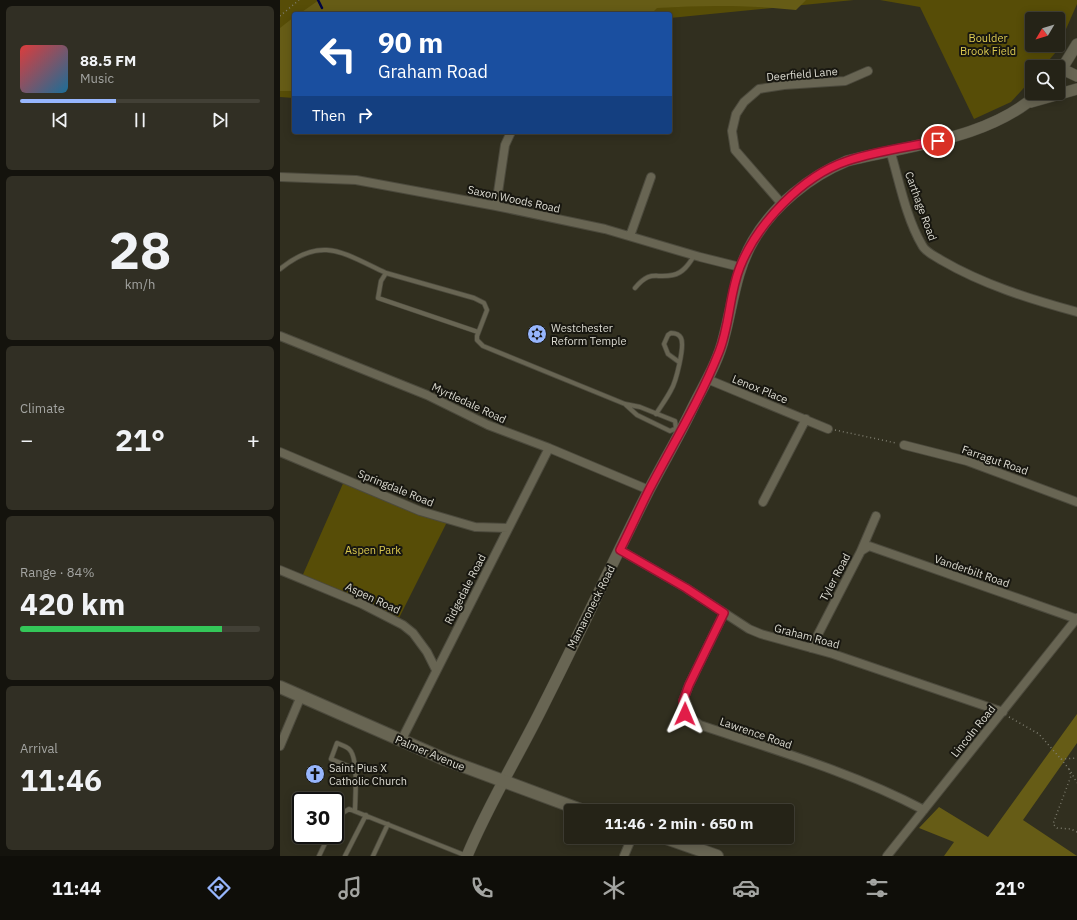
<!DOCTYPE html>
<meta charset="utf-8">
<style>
:root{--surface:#252317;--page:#312f24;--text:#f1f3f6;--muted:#a3a4a1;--line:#424036;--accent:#97b6fd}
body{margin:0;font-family:"IBM Plex Sans",sans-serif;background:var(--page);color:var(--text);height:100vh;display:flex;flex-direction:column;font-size:15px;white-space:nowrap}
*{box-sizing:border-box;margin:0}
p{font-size:13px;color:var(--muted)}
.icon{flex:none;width:22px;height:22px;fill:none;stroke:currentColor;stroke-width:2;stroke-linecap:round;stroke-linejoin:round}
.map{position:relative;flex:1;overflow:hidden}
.side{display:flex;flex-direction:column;gap:6px;padding:6px;background:#14130d;width:280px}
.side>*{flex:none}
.banner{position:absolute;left:12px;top:12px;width:380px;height:122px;border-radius:4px;box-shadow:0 2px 10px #0003,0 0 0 1px var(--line);background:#1a4fa0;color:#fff;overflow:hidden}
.needle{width:26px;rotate:232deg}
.controls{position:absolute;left:745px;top:12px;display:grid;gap:8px}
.controls a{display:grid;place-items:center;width:40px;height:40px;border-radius:4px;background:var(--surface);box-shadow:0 2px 10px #0003,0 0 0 1px var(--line);font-size:20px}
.speed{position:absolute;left:12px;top:792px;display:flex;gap:8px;font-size:20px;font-weight:700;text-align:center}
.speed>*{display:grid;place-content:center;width:52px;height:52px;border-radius:50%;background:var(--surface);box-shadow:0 2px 10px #0003,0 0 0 1px var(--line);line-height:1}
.speed .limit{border:2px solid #111;border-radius:6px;background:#fff;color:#111}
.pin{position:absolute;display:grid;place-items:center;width:34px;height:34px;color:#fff;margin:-17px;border:2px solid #fff;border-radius:50%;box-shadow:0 1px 4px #0007}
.me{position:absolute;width:44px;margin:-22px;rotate:1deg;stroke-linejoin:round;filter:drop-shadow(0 0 3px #0008)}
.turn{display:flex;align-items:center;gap:14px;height:84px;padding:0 20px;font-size:18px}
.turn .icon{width:52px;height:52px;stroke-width:2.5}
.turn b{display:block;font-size:28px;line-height:34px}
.then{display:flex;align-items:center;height:38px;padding:0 20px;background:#0003;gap:8px;font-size:15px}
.big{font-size:30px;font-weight:700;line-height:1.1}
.side .tile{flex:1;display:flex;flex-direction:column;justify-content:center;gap:6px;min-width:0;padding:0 14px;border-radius:6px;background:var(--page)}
.side .dial{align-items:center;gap:0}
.dial b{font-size:52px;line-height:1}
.song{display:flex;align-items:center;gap:12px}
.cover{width:48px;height:48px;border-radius:6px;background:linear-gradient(135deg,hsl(0 70% 55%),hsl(200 70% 35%))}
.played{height:4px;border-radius:2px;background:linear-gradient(90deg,var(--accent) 40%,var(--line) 40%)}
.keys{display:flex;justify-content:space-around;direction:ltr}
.heat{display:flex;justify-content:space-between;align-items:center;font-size:22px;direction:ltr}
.charge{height:6px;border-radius:3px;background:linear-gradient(90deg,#34c759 84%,var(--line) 0)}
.trip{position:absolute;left:284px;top:804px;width:230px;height:40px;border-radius:4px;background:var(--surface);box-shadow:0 2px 10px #0003,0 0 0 1px var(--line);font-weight:700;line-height:40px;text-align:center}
.menu{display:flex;height:64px;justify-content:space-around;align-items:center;background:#0f0e09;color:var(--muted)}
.menu .icon{width:28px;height:28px}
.menu .active{color:var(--accent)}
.menu b{font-size:18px;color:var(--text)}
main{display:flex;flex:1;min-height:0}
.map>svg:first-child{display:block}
</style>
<main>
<section class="side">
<div class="tile">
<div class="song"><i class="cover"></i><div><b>88.5 FM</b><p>Music</p></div></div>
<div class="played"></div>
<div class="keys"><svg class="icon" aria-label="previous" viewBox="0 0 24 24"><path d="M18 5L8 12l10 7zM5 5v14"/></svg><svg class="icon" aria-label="pause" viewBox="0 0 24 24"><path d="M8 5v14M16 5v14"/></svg><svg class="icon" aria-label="next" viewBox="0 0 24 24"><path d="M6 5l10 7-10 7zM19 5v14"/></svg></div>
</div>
<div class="tile dial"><b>28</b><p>km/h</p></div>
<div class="tile"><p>Climate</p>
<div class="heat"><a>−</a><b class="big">21°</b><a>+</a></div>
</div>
<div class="tile"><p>Range · 84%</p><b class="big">420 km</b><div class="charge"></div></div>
<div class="tile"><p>Arrival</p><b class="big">11:46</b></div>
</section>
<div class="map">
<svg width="797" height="856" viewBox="0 0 797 856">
<rect width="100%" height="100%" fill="#312f1f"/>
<!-- green -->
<path fill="#574d07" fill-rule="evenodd" d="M0,0H574L390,18V14H14V98L0,97Z
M600,0H797V4L776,52L763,67H752V79L731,102L694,119L640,7ZM752,19H778V45H752Z
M65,479L168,520L117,622L21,579Z"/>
<!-- forest -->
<path fill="#665c16" d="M39,0H526L516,10C467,5 426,5 377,8L371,14H19Z
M14,17V91H0V28Z
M797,714V743L743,820L797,856H664L674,842L639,828L659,807L708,837Z"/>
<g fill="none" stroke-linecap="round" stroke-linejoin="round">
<!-- stream -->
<path stroke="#020643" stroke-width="2.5" d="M38,0L42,8"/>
<!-- service casing -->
<g stroke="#4c4a3d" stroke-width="5.5">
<path id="service" d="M0,269C42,235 63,253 106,273
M355,288C371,269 375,279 393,275C403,273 409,264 414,256
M198,332L98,298L101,281L106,273L194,298L204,303L207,310L197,336V340L203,346L345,404L360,407L395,421L396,428
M346,405L357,415L390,431L397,428
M376,414C381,406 387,398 391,390C396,382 405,346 401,338C399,334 395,333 391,333L388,335L384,344L388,354L399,362
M75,811C75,797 79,758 69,749C66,746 61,745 57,743L51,759L75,769
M55,823L58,816L69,809L187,856
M39,856L49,835
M65,856L86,815
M93,856L108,824"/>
</g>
<!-- minor casing -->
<g stroke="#4c4a3d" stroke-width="10">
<path id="minor" d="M610,150C619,180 626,218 642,245C645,252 655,256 661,260C704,285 750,299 797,312
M0,177L76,180L216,206L325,229L420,257L460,267
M502,204L455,150L452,131L456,114L464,102L479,89L504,85L565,81L588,71
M216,206L225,145L231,132
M350,236L371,177
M0,336L147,395L208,425L269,448L369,490
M427,379L548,429
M624,445L687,461L797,502
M0,452L140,511L195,527L228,528
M483,502L526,419
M340,550L406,588L469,629L481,634L553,654L723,712
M581,551L589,546L797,619
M0,570L82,604L123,625L133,633L147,652L156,670
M444,613L409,685L403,701L405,714L420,725C495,750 574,773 644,810
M531,648L581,551L596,516
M121,741L269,448
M0,746L21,696
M344,856L352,837
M607,856L797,618"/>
</g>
<!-- tertiary casing -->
<g stroke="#4c4a3d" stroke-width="12">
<path id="tertiary" d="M782,69L797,76
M778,75L797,44
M751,102L797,89
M187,856C209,803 239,755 264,704C300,633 333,561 369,490C383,463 398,438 411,411C422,388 438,363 444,337C453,304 455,272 473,241C493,206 530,176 567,161C630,145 709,139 759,93"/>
</g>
<!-- secondary casing -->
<g stroke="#4c4a3d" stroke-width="14">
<path id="secondary" d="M0,687L164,759L304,811
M383,837L437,856"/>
</g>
<!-- path -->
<path stroke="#7e7d6f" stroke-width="1.5" stroke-dasharray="1 3" stroke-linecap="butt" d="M0,16L19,0
M555,430L616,443
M729,717L759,734L781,759L797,758
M781,759L789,769
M789,769L791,776L773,824L777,828L791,829L797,832
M791,772L797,783"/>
<!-- service -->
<use href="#service" stroke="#686553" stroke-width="4"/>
<!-- minor -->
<use href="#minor" stroke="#686553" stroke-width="8"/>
<!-- tertiary -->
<use href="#tertiary" stroke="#686553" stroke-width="11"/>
<!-- secondary -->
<use href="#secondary" stroke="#686553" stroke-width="12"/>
</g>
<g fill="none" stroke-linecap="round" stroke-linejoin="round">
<!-- route casing -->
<g stroke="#92132f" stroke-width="10">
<path id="route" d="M405,714L403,701L409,685L444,613L406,588L340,550C350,530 359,510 369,490C393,444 420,400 439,352C450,325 449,294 460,267C477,224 522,176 567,161C596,151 628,147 658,141"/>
</g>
<!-- route -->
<use href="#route" stroke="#e11d48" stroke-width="7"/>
</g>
<!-- icons -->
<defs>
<g id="synagogue-disc" transform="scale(1)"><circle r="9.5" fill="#97b6fd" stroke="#181710"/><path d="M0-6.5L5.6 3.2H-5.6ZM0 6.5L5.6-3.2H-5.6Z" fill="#111"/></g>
<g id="church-disc" transform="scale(1)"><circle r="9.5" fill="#97b6fd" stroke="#181710"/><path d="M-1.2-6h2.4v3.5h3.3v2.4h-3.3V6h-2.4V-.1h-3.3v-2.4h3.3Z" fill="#111"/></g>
</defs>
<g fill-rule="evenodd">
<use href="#synagogue-disc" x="257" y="334"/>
<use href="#church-disc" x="35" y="774"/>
</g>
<g text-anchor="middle" stroke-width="4" stroke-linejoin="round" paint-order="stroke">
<!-- park labels -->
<g font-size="11" fill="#dbc950" stroke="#181710">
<text x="708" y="42">Boulder<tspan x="708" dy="13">Brook Field</tspan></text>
<text x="93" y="554">Aspen Park</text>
</g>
<!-- street labels -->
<g font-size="11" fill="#dddcd2" stroke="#181710">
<text transform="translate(522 74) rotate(-5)" y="4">Deerfield Lane</text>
<text transform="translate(234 199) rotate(12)" y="4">Saxon Woods Road</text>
<text transform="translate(641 206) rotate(70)" y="4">Carthage Road</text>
<text transform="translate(480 389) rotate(22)" y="4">Lenox Place</text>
<text transform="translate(189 403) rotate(25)" y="4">Myrtledale Road</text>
<text transform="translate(715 460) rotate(19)" y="4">Farragut Road</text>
<text transform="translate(116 488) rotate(22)" y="4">Springdale Road</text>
<text transform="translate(692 571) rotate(19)" y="4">Vanderbilt Road</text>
<text transform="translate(555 577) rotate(-62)" y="4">Tyler Road</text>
<text transform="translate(185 589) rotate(-63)" y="4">Ridgedale Road</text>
<text transform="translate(93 598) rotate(25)" y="4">Aspen Road</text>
<text transform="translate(311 607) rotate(-63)" y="4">Mamaroneck Road</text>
<text transform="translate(527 636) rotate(15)" y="4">Graham Road</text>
<text transform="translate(693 731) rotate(-51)" y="4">Lincoln Road</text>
<text transform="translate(476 733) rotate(19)" y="4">Lawrence Road</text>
<text transform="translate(150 753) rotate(23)" y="4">Palmer Avenue</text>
</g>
<!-- poi labels -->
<g font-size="11" fill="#dddcd2" stroke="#181710" text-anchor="start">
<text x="271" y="332">Westchester<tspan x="271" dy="13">Reform Temple</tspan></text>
<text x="49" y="772">Saint Pius X<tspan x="49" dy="13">Catholic Church</tspan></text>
</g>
</g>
</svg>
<div class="controls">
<a><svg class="needle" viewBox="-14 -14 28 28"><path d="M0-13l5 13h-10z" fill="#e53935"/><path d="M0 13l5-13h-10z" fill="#a3a4a1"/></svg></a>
<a><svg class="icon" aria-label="search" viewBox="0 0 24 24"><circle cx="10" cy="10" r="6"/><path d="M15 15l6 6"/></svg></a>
</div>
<div class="speed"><div class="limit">30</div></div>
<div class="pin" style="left:658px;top:141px;background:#d93025"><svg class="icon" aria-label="arrive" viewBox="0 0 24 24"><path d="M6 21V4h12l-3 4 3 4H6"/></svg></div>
<svg class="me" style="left:405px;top:714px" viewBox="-20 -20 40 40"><path d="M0-17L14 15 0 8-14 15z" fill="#e11d48" stroke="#fff" stroke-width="4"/></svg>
<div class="trip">11:46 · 2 min · 650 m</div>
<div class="banner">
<div class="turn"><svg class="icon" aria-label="left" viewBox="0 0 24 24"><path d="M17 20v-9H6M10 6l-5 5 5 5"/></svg><div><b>90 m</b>Graham Road</div></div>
<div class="then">Then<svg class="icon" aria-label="right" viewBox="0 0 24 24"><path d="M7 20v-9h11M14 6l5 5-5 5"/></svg></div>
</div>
</div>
</main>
<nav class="menu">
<b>11:44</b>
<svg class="icon active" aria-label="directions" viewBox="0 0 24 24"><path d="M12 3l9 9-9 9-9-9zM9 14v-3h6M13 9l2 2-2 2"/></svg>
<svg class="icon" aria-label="music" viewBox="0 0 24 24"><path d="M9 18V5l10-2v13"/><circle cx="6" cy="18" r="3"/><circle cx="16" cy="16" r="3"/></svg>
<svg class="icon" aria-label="phone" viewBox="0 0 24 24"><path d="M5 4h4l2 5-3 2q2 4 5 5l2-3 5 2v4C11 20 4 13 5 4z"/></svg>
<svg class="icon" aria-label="climate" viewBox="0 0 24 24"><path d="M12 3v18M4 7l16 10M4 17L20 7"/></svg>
<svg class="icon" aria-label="car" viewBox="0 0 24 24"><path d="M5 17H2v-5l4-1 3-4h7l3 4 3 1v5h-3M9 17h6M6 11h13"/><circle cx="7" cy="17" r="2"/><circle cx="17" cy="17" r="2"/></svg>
<svg class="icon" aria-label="filters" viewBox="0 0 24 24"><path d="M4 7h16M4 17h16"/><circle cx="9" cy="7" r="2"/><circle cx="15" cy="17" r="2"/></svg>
<b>21°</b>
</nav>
